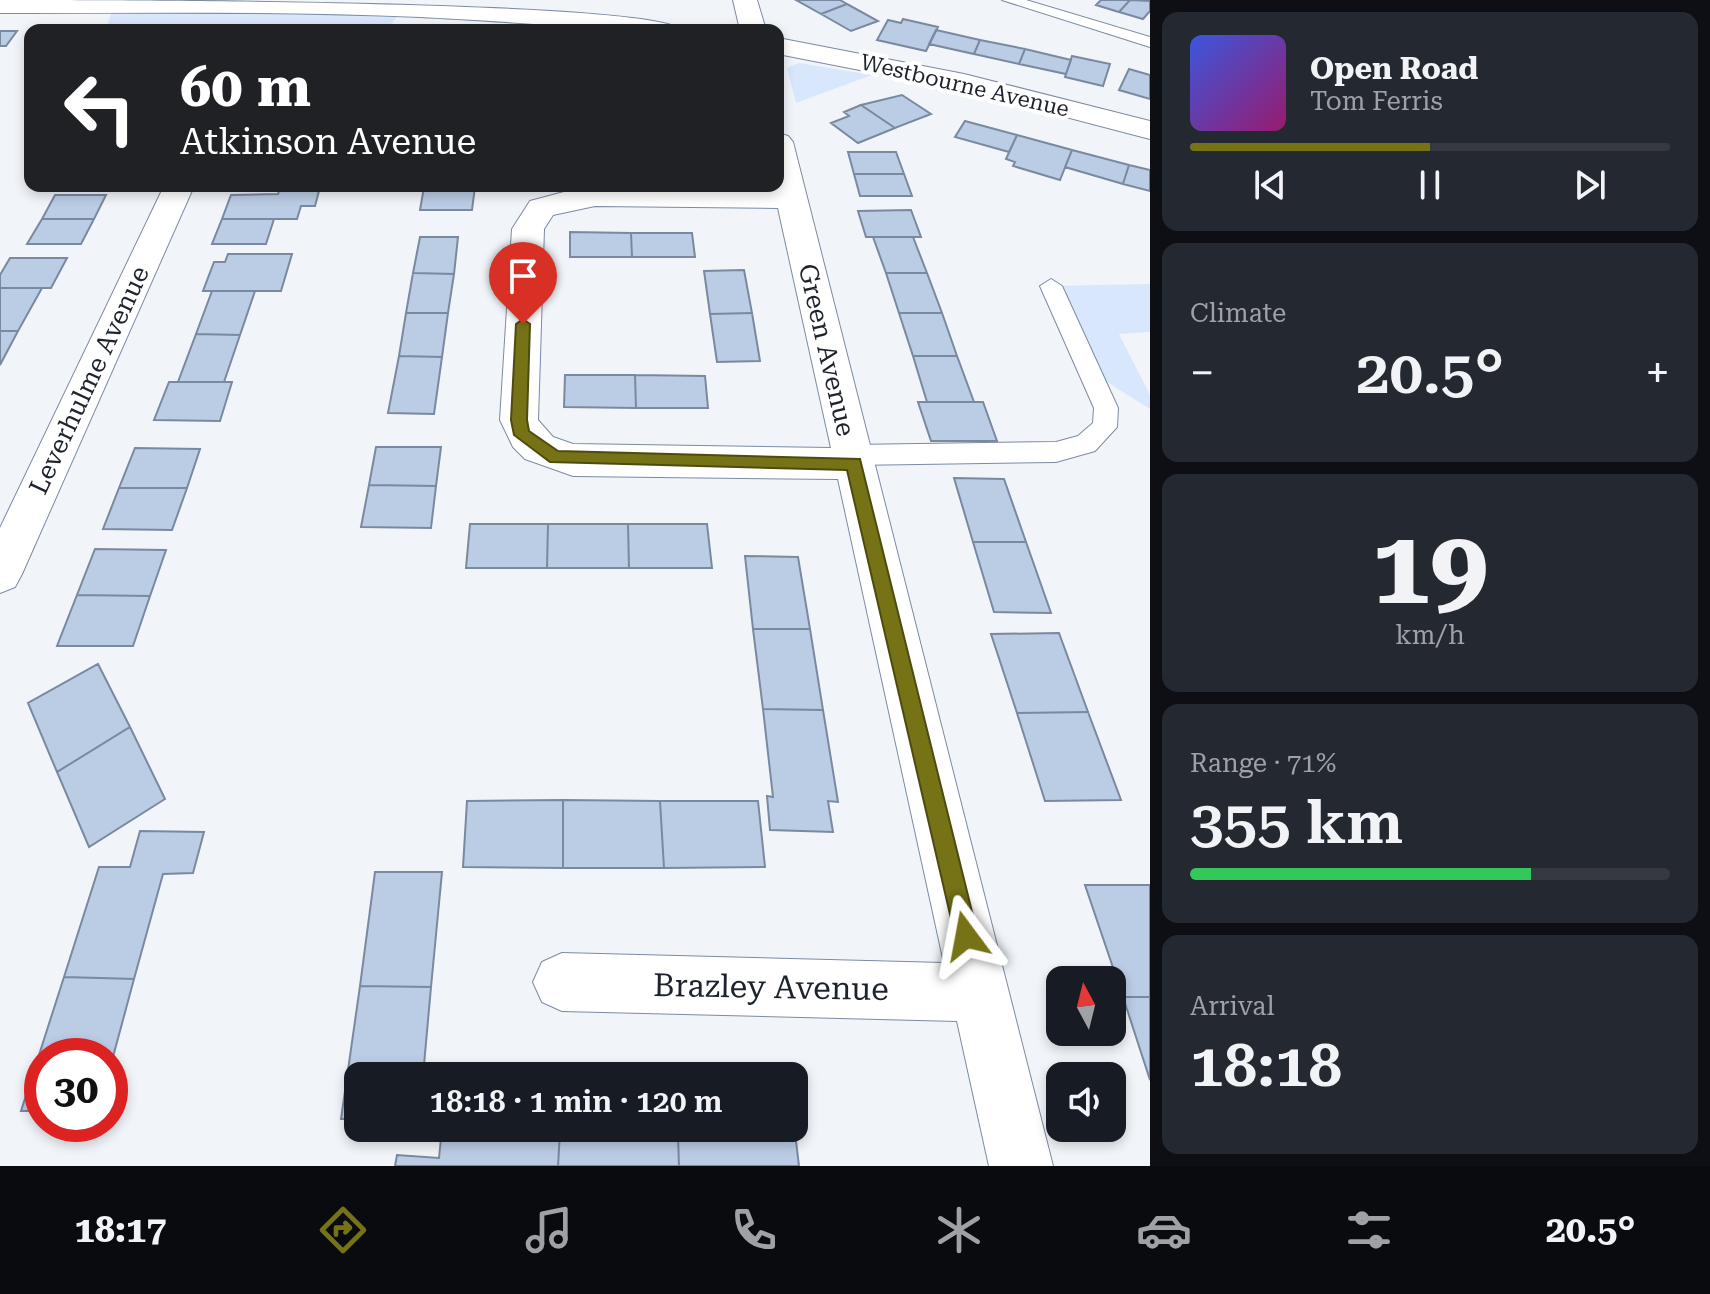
<!DOCTYPE html>
<meta charset="utf-8">
<style>
:root{--surface:#171b24;--page:#242831;--text:#f1f3f6;--muted:#9ea1a6;--line:#363941;--accent:#767317}
body{margin:0;font-family:"Roboto Serif",serif;background:var(--page);color:var(--text);height:100vh;display:flex;flex-direction:column;font-size:30px;white-space:nowrap}
*{box-sizing:border-box;margin:0}
p{font-size:26px;color:var(--muted)}
.icon{flex:none;width:44px;height:44px;fill:none;stroke:currentColor;stroke-width:2;stroke-linecap:round;stroke-linejoin:round}
.map{position:relative;flex:1;overflow:hidden}
.details{display:flex;flex-direction:column;gap:12px;padding:12px;background:#0d0f14;width:560px}
.details>*{flex:none}
.banner{position:absolute;left:24px;top:24px;width:760px;height:168px;border-radius:16px;box-shadow:0 4px 12px #0003;background:#202124;color:#fff;overflow:hidden}
.needle{width:52px;rotate:353deg}
.fabs{position:absolute;left:1046px;top:966px;display:grid;gap:16px}
.fabs a{display:grid;place-items:center;width:80px;height:80px;border-radius:16px;background:var(--surface);box-shadow:0 4px 12px #0003;font-size:40px}
.speed{position:absolute;left:24px;top:1038px;display:flex;gap:16px;font-size:40px;font-weight:700;text-align:center}
.speed>*{display:grid;place-content:center;width:104px;height:104px;border-radius:50%;background:var(--surface);box-shadow:0 4px 12px #0003;line-height:1}
.speed .limit{border:12px solid #d22;background:#fff;color:#111}
.pin{position:absolute;display:grid;place-items:center;width:68px;height:68px;color:#fff;margin:-82px -34px;border-radius:50% 50% 50% 0;rotate:-45deg;box-shadow:0 0 8px #0007}
.pin .icon{rotate:45deg}
.me{position:absolute;width:88px;margin:-44px;rotate:347deg;stroke-linejoin:round;filter:drop-shadow(0 0 6px #0008)}
.turn{display:flex;align-items:center;gap:28px;height:168px;padding:0 24px;font-size:36px}
.turn .icon{width:104px;height:104px;stroke-width:2.5}
.turn b{display:block;font-size:56px;line-height:68px}
.big{font-size:60px;font-weight:600;line-height:1.1}
.details .widget{flex:1;display:flex;flex-direction:column;justify-content:center;gap:12px;min-width:0;padding:0 28px;border-radius:16px;background:var(--page)}
.details .dial{align-items:center;gap:0}
.dial b{font-size:104px;line-height:1}
.song{display:flex;align-items:center;gap:24px}
.cover{width:96px;height:96px;border-radius:12px;background:linear-gradient(135deg,hsl(230 70% 55%),hsl(320 70% 35%))}
.played{height:8px;border-radius:4px;background:linear-gradient(90deg,var(--accent) 50%,var(--line) 50%)}
.keys{display:flex;justify-content:space-around;direction:ltr}
.heat{display:flex;justify-content:space-between;align-items:center;font-size:44px;direction:ltr}
.charge{height:12px;border-radius:6px;background:linear-gradient(90deg,#34c759 71%,var(--line) 0)}
.trip{position:absolute;left:344px;top:1062px;width:464px;height:80px;border-radius:16px;background:var(--surface);box-shadow:0 4px 12px #0003;font-weight:600;line-height:80px;text-align:center}
.dock{display:flex;height:128px;justify-content:space-around;align-items:center;background:#090b0e;color:var(--muted)}
.dock .icon{width:56px;height:56px}
.dock .on{color:var(--accent)}
.dock b{font-size:36px;color:var(--text)}
main{display:flex;flex:1;min-height:0}
.map>svg:first-child{display:block}
</style>
<main>
<div class="map">
<svg width="1150" height="1166" viewBox="0 0 1150 1166">
<rect width="100%" height="100%" fill="#f1f5fa"/>
<!-- green -->
<path fill="#d9e7fc" d="M113,7L402,10L387,30H106Z
M799,63L872,75L796,103L787,68Z
M1150,284V332L1119,334L1150,395V409L1091,372L1051,286Z"/>
<!-- building -->
<path fill="#bbcce5" stroke="#7989a0" stroke-width="2" d="M796,0H840L847,4L821,14Z
M1101,0H1130L1119,12L1096,5Z
M1130,0L1150,1V11L1143,19L1119,12Z
M847,4L878,21L851,31L821,14Z
M903,19L938,27L926,51L877,40L888,20L901,23Z
M936,30L980,40L974,54L929,44Z
M0,31H17L6,46H0Z
M980,40L1025,49L1019,64L974,54Z
M1025,49L1071,60L1066,74L1019,64Z
M1072,56L1110,64L1103,86L1065,77Z
M1129,69L1150,75V99L1119,90Z
M902,95L931,114L895,128L861,105Z
M861,105L895,128L858,143L831,123L849,116L844,112Z
M965,121L1017,135L1009,152L955,137Z
M1017,135L1072,150L1060,180L1013,166L1015,162L1006,159Z
M1072,150L1129,165L1123,184L1065,167Z
M848,152H896L904,174H854Z
M1129,165L1150,170V191L1123,184Z
M854,174H904L912,196H860Z
M424,187H475L472,210H420Z
M279,191H319L315,206H301L297,219H222L231,195L278,194Z
M55,195H106L94,219H42Z
M911,210L921,237H866L858,211Z
M42,219H94L81,244H27Z
M222,219H274L266,244H212Z
M570,232L631,233L632,257H570Z
M631,233H692L695,257H632Z
M420,237H458L454,274L413,273Z
M873,237H913L927,273H886Z
M228,254H292L281,291H203L214,262H225Z
M10,258H67L51,288H0V275Z
M744,270L752,313L710,314L704,271Z
M413,273L454,274L448,313H406Z
M886,273H927L942,313H899Z
M0,288H42L18,331H0Z
M212,291H255L240,335L196,334Z
M406,313H448L442,357L399,356Z
M752,313L760,361L717,362L710,314Z
M899,313H942L957,356H913Z
M0,331H18L0,365Z
M196,334L240,335L224,382H178Z
M399,356L442,357L434,414L388,413Z
M913,356H957L974,402H927Z
M565,375H635L636,408L564,407Z
M635,375L705,376L708,408H636Z
M169,382H232L220,421L154,420Z
M918,402H983L997,441H931Z
M376,447H441L436,486L369,485Z
M135,448L200,449L187,488H119Z
M954,478L1004,479L1026,542H973Z
M369,485L436,486L431,528L361,527Z
M119,488H187L172,530L103,529Z
M470,524H548L547,568H466Z
M548,524H628L629,568H547Z
M628,524H707L712,568H629Z
M973,542H1026L1051,613L994,612Z
M95,549L166,550L150,596L77,595Z
M745,556L798,557L810,629H753Z
M77,595L150,596L133,646H57Z
M753,629H810L823,710L763,709Z
M1059,633L1088,712L1017,713L991,634Z
M98,664L130,727L57,772L28,703Z
M763,709L823,710L838,802L828,801L833,832L770,830L767,796L773,797Z
M1088,712L1121,800L1045,801L1017,713Z
M130,727L165,799L89,847L57,772Z
M563,800V868L463,867L467,801Z
M563,800L660,801L664,868H563Z
M660,801H758L765,867L664,868Z
M140,831L204,832L193,873L163,874L134,979L64,977L99,867H130Z
M375,872H442L431,987L360,986Z
M1085,885H1150V997H1123Z
M64,977L134,979L110,1068V1056H42V1111H21Z
M360,986L431,987L423,1076H358V1119H341Z
M1123,997H1150V1080Z
M442,1128L560,1132L558,1166H395L397,1155L439,1158Z
M560,1132L678,1137L679,1166H558Z
M678,1137L796,1141L799,1166H679Z"/>
<g fill="none" stroke-linecap="round" stroke-linejoin="round">
<!-- service casing -->
<g stroke="#7b8ba2" stroke-width="2">
<path id="service" d="M1002,0H1026L1150,37V47Z
M1051,279L1062,286L1118,408L1117,427L1095,451L1056,462L852,465L843,462L839,455L843,448L852,445L1056,442L1078,436L1093,423L1094,408L1040,286Z"/>
</g>
<!-- minor casing -->
<g stroke="#7b8ba2" stroke-width="2">
<path id="minor" d="M0,0C78,0 656,0 681,30C593,30 507,21 420,17C280,11 140,13 0,13Z
M733,0H757L766,30H740Z
M778,38L964,74L1150,121V139L962,90L778,54Z
M778,133L788,136L793,142L1053,1166H989L957,1021L562,1011L542,1002L533,982L542,962L562,953L944,963L838,479L573,476L525,459L513,447L500,420L512,229L530,201L575,189L595,188L774,189L773,186H778ZM595,206L778,208L831,448L573,444L553,437L538,420L544,229L553,215Z
M164,186H194L22,574L15,587L0,593V528Z"/>
</g>
<!-- service -->
<use href="#service" fill="#fff" fill-rule="evenodd"/>
<!-- minor -->
<use href="#minor" fill="#fff" fill-rule="evenodd"/>
</g>
<!-- route -->
<path fill="#767317" stroke="#4d4b0f" stroke-width="2" d="M523,319L530,324L527,420L529,431L558,451L860,459L978,936L974,945L966,948L958,945L955,936L847,470L550,462L514,435L511,420L516,324Z"/>
<g text-anchor="middle" stroke-width="8" stroke-linejoin="round" paint-order="stroke">
<!-- far-street labels -->
<g font-size="22" fill="#1d232c" stroke="#fff">
<text transform="translate(965 85) rotate(13)" y="8">Westbourne Avenue</text>
</g>
<!-- street labels -->
<g font-size="26" fill="#1d232c" stroke="#fff">
<text transform="translate(827 350) rotate(77)" y="9">Green Avenue</text>
<text transform="translate(89 380) rotate(-65)" y="9">Leverhulme Avenue</text>
</g>
<!-- near-street labels -->
<g font-size="32" fill="#1d232c" stroke="#fff">
<text transform="translate(771 987) rotate(1)" y="11">Brazley Avenue</text>
</g>
</g>
</svg>
<div class="fabs">
<a><svg class="needle" viewBox="-14 -14 28 28"><path d="M0-13l5 13h-10z" fill="#e53935"/><path d="M0 13l5-13h-10z" fill="#9ea1a6"/></svg></a>
<a><svg class="icon" aria-label="sound" viewBox="0 0 24 24"><path d="M4 9h4l5-4v14l-5-4H4zM17 9q2 3 0 6"/></svg></a>
</div>
<div class="speed"><div class="limit">30</div></div>
<div class="pin" style="left:523px;top:324px;background:#d93025"><svg class="icon" aria-label="arrive" viewBox="0 0 24 24"><path d="M6 21V4h12l-3 4 3 4H6"/></svg></div>
<svg class="me" style="left:966px;top:936px" viewBox="-20 -20 40 40"><path d="M0-17L14 15 0 8-14 15z" fill="#767317" stroke="#fff" stroke-width="4"/></svg>
<div class="trip">18:18 · 1 min · 120 m</div>
<div class="banner">
<div class="turn"><svg class="icon" aria-label="left" viewBox="0 0 24 24"><path d="M17 20v-9H6M10 6l-5 5 5 5"/></svg><div><b>60 m</b>Atkinson Avenue</div></div>
</div>
</div>
<section class="details">
<div class="widget">
<div class="song"><i class="cover"></i><div><b>Open Road</b><p>Tom Ferris</p></div></div>
<div class="played"></div>
<div class="keys"><svg class="icon" aria-label="previous" viewBox="0 0 24 24"><path d="M18 5L8 12l10 7zM5 5v14"/></svg><svg class="icon" aria-label="pause" viewBox="0 0 24 24"><path d="M8 5v14M16 5v14"/></svg><svg class="icon" aria-label="next" viewBox="0 0 24 24"><path d="M6 5l10 7-10 7zM19 5v14"/></svg></div>
</div>
<div class="widget"><p>Climate</p>
<div class="heat"><a>−</a><b class="big">20.5°</b><a>+</a></div>
</div>
<div class="widget dial"><b>19</b><p>km/h</p></div>
<div class="widget"><p>Range · 71%</p><b class="big">355 km</b><div class="charge"></div></div>
<div class="widget"><p>Arrival</p><b class="big">18:18</b></div>
</section>
</main>
<nav class="dock">
<b>18:17</b>
<svg class="icon on" aria-label="directions" viewBox="0 0 24 24"><path d="M12 3l9 9-9 9-9-9zM9 14v-3h6M13 9l2 2-2 2"/></svg>
<svg class="icon" aria-label="music" viewBox="0 0 24 24"><path d="M9 18V5l10-2v13"/><circle cx="6" cy="18" r="3"/><circle cx="16" cy="16" r="3"/></svg>
<svg class="icon" aria-label="phone" viewBox="0 0 24 24"><path d="M5 4h4l2 5-3 2q2 4 5 5l2-3 5 2v4C11 20 4 13 5 4z"/></svg>
<svg class="icon" aria-label="climate" viewBox="0 0 24 24"><path d="M12 3v18M4 7l16 10M4 17L20 7"/></svg>
<svg class="icon" aria-label="car" viewBox="0 0 24 24"><path d="M5 17H2v-5l4-1 3-4h7l3 4 3 1v5h-3M9 17h6M6 11h13"/><circle cx="7" cy="17" r="2"/><circle cx="17" cy="17" r="2"/></svg>
<svg class="icon" aria-label="filters" viewBox="0 0 24 24"><path d="M4 7h16M4 17h16"/><circle cx="9" cy="7" r="2"/><circle cx="15" cy="17" r="2"/></svg>
<b>20.5°</b>
</nav>
